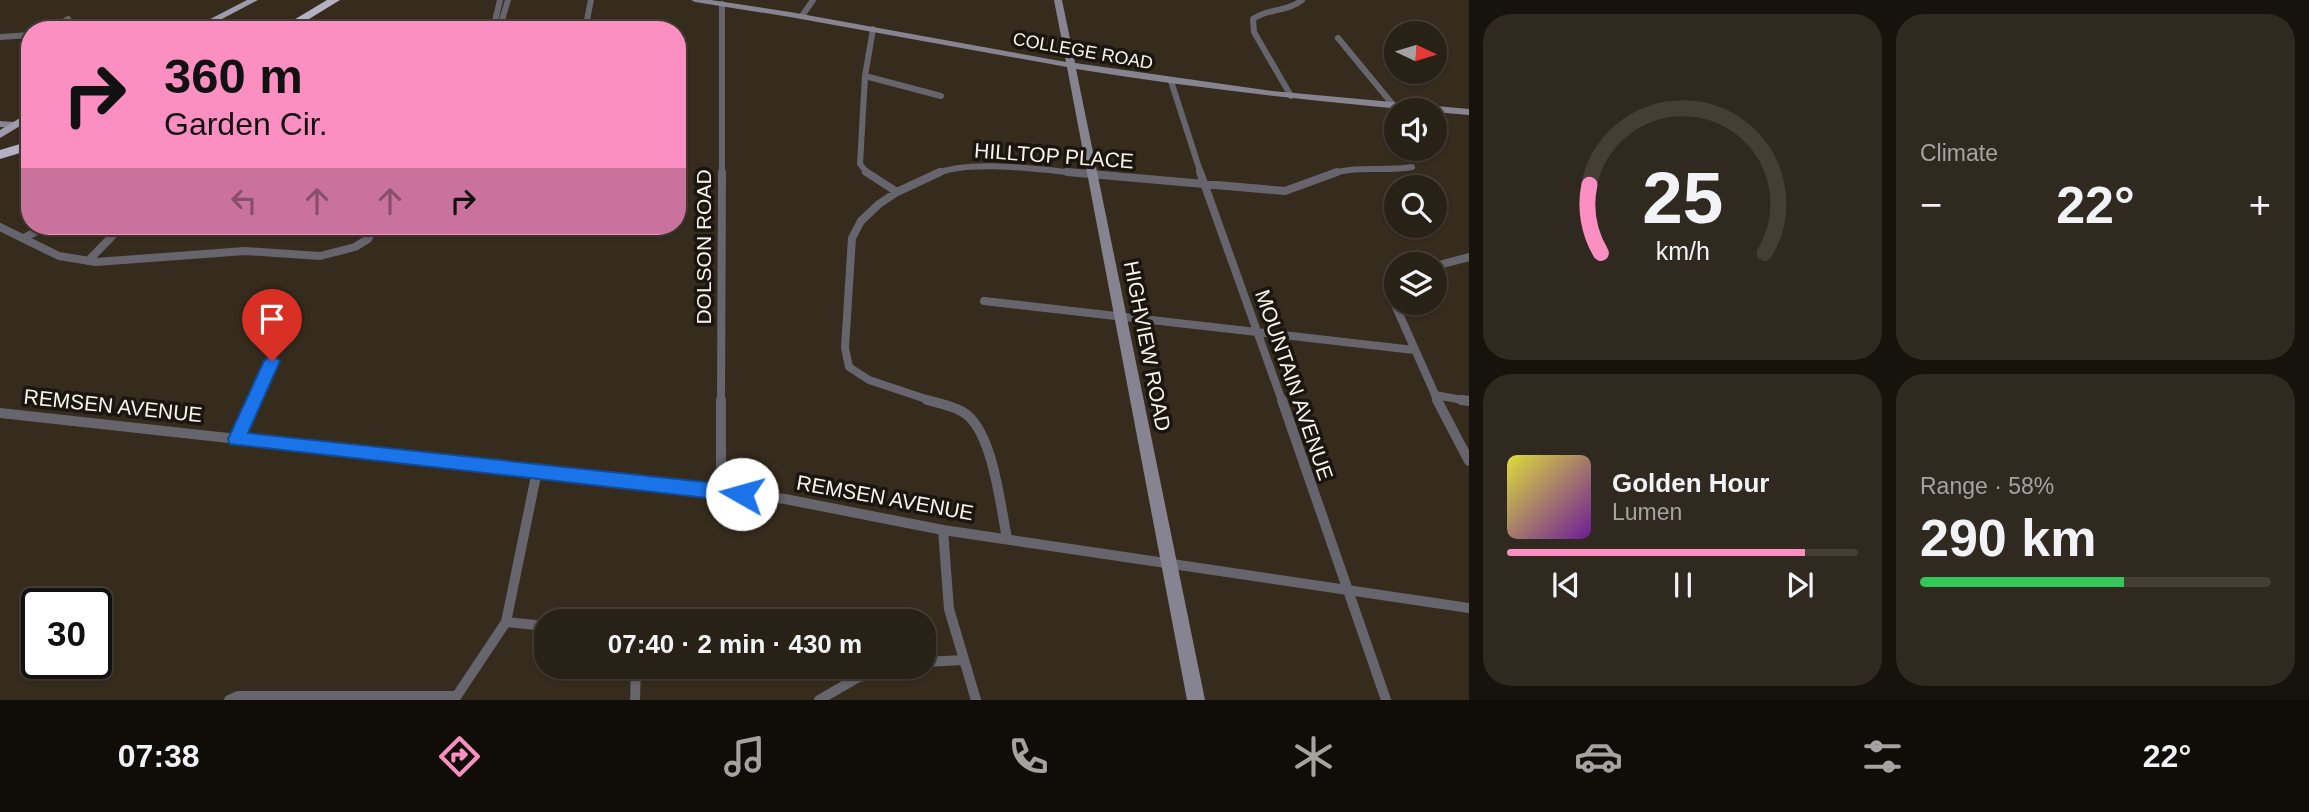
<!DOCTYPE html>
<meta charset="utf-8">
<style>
:root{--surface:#282116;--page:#30291f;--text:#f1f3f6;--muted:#a5a3a1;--line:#443e35;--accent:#fc8fc2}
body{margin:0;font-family:Helvetica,sans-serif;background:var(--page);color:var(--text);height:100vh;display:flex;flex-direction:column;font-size:26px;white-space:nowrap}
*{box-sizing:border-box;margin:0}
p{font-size:23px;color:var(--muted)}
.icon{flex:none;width:38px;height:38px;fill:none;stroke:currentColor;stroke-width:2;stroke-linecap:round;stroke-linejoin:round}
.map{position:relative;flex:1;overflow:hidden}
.side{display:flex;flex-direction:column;gap:14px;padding:14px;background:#16120c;width:840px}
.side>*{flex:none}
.top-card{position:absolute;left:21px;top:21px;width:665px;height:214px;border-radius:28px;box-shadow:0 2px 5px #0004,0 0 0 2px var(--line);background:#fc8fc2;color:#111;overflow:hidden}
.needle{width:46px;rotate:94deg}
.fabs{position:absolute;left:1384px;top:21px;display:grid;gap:14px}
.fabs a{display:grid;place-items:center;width:63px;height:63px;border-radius:50%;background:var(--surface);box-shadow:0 2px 5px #0004,0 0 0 2px var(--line);font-size:35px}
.speed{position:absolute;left:21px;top:588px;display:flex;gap:14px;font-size:35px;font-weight:700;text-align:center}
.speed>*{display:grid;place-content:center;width:91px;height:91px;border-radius:50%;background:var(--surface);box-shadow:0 2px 5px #0004,0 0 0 2px var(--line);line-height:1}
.speed .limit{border:4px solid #111;border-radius:10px;background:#fff;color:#111}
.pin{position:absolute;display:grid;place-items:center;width:60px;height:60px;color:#fff;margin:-72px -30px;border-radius:50% 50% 50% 0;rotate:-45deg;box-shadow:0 0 7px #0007}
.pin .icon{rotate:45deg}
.me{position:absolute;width:77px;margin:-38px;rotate:277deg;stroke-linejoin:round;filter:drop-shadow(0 0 5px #0008)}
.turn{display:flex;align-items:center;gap:24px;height:147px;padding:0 28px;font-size:32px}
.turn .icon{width:91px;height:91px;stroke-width:2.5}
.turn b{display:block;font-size:49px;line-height:60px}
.lanes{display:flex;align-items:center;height:66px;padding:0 28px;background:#0003;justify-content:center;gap:35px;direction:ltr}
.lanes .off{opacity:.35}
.big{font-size:52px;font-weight:600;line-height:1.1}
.side .widget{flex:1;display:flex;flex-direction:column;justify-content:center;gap:10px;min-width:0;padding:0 24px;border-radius:28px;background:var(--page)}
.side .dial{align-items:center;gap:0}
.dial svg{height:182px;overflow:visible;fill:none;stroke:var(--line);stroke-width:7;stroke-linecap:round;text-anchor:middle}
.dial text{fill:var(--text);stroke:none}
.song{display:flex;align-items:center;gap:21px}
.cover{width:84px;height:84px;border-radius:10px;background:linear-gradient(135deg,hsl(60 70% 55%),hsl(280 70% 35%))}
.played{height:7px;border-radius:4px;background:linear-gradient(90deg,var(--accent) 85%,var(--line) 85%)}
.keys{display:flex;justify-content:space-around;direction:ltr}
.heat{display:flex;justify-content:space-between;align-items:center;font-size:38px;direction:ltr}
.charge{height:10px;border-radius:5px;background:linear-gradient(90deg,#34c759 58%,var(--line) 0)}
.side .tiles{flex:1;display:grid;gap:14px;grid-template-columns:repeat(2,1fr)}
.trip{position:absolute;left:534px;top:609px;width:402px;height:70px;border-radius:28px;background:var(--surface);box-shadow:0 2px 5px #0004,0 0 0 2px var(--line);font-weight:600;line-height:70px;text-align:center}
.menu{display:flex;height:112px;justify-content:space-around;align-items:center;background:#100d09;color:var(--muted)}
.menu .icon{width:49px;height:49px}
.menu .current{color:var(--accent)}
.menu b{font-size:32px;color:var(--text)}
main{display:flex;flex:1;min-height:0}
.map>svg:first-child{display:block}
</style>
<main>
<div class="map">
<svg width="1469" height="700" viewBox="0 0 1469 700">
<rect width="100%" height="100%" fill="#362c1e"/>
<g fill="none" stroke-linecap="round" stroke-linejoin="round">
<!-- street-far2 -->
<path stroke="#66656d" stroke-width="6" d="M802,16L813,0
M52,30L68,19
M493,30L500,0
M499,30L508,0
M585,30L591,0
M0,37L30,35
M1338,38L1394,106
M865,76L941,96
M1171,81L1201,174
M1291,96L1254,32L1253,19C1268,8 1288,12 1302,0
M722,174V4
M868,174L860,164L865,76L873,29
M936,174C969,158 1049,171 1087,174
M1332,174C1356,165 1386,172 1412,167"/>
<!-- street-far1 -->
<path stroke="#66656d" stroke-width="8" d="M866,172L897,192
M1067,172L1285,191L1337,172
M1200,172L1282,401
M0,227L59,256L96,262L245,251L320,256L355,247L368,239L376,226
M24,238L46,226
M88,261L122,226
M1435,266L1469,257
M1396,289V307L1438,401
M984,301L1414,350
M1435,395L1469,401
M254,401L272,361
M721,401L722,172
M932,401L869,380L849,367L845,348L852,238L861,221L879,204L897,192L940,172"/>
<!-- street -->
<path stroke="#66656d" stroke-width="10" d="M927,400C938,403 953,406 963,412C993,430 1000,505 1007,538
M1282,400L1386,700
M1437,400L1469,461
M1461,400L1469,401
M0,413L785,499L943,530L1469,608
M237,439L255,400
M721,491V400
M943,530L949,609L976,700
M506,622L546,626
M924,662L964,660
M229,700L238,696H454
M454,700L506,622L537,471
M635,700L636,667
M819,700L857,678L887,667"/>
<!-- secondary -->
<path fill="#868490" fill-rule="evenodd" d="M691,0H711L790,12L1066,62L1054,0H1062L1075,63L1272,91L1469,109V115C1340,104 1206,90 1076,69L1205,700H1187L1067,67L790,17L695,2Z
M0,121L14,122L19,125L14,128L0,127Z"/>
<!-- primary -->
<path fill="#9e9bac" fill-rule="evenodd" d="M247,0H258L201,30H189Z
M30,112V120L0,138V130Z"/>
<!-- highway -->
<path fill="#b5b1c5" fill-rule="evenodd" d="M327,0H340L291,30H277Z
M30,141V150L0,159V150Z"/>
</g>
<!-- route -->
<path fill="#1a73e8" stroke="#114b97" stroke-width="2" d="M272,355L280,361L248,433L742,486L749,488L751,494L749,499L742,502L230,444L228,439L264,361Z"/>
<g text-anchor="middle" stroke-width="7" stroke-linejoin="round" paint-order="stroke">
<!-- far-street labels -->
<g font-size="18" fill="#faf4eb" stroke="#1a150f">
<text transform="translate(1083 51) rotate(10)" y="6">COLLEGE ROAD</text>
</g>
<!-- street labels -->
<g font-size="21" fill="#faf4eb" stroke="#1a150f">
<text transform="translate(1054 156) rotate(4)" y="7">HILLTOP PLACE</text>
<text transform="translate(704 247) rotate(-90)" y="7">DOLSON ROAD</text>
<text transform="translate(1147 346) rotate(79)" y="7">HIGHVIEW ROAD</text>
<text transform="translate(1294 385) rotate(71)" y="7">MOUNTAIN AVENUE</text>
<text transform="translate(113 406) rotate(6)" y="7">REMSEN AVENUE</text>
<text transform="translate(885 498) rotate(10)" y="7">REMSEN AVENUE</text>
</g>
</g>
</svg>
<div class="fabs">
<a><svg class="needle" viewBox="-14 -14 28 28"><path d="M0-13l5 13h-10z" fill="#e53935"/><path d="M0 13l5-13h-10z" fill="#a5a3a1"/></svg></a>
<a><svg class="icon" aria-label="sound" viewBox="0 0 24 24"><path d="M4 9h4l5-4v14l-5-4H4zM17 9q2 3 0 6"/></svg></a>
<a><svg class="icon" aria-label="search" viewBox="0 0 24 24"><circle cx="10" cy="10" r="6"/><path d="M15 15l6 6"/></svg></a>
<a><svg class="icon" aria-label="layers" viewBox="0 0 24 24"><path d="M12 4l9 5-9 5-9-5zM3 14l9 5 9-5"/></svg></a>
</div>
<div class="speed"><div class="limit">30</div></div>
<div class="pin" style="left:272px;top:361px;background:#d93025"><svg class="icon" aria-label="arrive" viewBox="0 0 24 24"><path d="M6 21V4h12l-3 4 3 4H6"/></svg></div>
<svg class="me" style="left:742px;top:494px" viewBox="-20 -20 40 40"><circle r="19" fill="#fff"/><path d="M0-13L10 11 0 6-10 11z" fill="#1a73e8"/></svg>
<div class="trip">07:40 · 2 min · 430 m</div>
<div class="top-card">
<div class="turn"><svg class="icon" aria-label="right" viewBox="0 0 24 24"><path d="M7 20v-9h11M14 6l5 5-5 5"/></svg><div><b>360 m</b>Garden Cir.</div></div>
<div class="lanes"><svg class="icon off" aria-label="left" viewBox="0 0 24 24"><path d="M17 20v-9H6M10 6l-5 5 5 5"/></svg><svg class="icon off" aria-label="ahead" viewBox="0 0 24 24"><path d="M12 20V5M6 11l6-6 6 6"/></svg><svg class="icon off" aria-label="ahead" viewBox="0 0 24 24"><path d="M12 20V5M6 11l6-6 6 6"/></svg><svg class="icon" aria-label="right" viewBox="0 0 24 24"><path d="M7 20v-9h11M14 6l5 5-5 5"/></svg></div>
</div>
</div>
<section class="side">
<div class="tiles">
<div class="widget dial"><svg viewBox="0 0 100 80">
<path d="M14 69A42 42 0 1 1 86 69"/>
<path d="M14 69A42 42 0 0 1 9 39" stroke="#fc8fc2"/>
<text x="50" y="56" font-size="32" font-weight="700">25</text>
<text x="50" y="72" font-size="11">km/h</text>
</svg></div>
<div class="widget"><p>Climate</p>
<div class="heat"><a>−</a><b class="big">22°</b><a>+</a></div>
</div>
<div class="widget">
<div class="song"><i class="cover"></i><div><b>Golden Hour</b><p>Lumen</p></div></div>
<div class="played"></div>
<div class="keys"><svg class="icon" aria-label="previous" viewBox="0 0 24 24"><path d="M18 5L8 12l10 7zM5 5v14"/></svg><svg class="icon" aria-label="pause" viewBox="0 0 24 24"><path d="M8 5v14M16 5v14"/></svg><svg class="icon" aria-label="next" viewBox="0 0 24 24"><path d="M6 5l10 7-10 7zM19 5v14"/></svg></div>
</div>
<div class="widget"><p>Range · 58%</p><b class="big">290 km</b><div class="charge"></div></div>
</div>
</section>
</main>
<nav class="menu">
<b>07:38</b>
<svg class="icon current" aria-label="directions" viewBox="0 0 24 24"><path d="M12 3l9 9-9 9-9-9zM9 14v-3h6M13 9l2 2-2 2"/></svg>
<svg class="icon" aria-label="music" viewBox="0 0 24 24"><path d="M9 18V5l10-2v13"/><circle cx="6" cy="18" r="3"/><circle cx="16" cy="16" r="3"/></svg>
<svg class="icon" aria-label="phone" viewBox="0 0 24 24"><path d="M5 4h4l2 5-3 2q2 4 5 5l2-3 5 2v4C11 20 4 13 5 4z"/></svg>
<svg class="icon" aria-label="climate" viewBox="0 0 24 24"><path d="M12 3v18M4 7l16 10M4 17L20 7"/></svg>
<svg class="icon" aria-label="car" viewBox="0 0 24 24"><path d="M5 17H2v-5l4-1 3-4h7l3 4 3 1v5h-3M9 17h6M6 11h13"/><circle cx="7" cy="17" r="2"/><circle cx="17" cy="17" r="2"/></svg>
<svg class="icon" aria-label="filters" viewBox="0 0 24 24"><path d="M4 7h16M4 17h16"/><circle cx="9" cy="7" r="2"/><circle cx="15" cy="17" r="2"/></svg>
<b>22°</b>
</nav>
